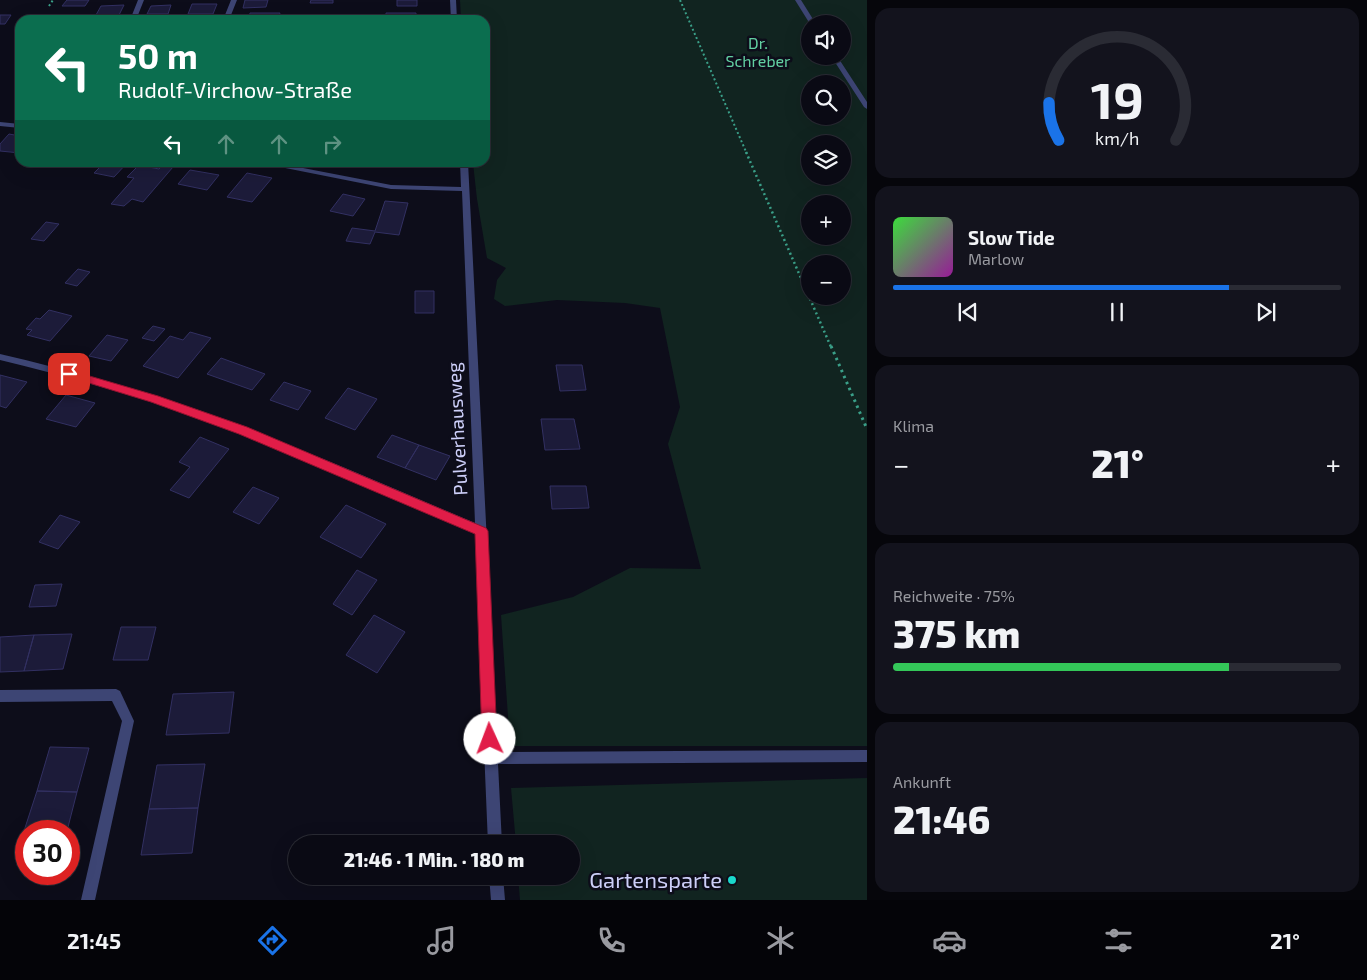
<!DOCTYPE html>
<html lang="de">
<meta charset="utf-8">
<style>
:root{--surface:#0a0a14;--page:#13131d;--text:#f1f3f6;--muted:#999aa0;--line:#2a2b34;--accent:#1a73e8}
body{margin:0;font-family:"Exo 2",sans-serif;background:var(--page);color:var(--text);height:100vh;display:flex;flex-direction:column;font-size:19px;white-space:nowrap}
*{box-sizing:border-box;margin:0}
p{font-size:16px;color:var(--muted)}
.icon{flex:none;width:28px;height:28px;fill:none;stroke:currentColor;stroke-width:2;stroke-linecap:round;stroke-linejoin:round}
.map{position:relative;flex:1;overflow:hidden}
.side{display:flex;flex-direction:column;gap:8px;padding:8px;background:#06060b;width:500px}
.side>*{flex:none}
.hud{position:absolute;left:15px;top:15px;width:475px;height:152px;border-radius:15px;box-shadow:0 5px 20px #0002,0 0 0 1px var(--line);background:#0b6e4f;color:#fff;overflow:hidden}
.controls{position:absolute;left:801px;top:15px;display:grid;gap:10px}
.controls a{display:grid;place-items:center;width:50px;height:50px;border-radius:50%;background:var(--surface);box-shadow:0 5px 20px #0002,0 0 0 1px var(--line);font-size:25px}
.speed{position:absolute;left:15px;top:820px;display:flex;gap:10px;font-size:25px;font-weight:700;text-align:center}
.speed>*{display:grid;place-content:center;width:65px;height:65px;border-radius:50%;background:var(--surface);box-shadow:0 5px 20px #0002,0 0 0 1px var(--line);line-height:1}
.speed .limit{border:8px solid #d22;background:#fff;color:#111}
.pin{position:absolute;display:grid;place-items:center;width:42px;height:42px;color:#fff;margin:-21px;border-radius:10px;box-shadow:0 2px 8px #0006}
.me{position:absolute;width:55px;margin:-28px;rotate:358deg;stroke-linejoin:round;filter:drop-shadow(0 0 4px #0008)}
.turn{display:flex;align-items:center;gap:18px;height:105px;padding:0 20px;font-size:22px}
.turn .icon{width:65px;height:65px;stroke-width:2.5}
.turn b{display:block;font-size:35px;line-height:42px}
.lanes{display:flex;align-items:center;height:48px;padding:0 20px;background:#0003;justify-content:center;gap:25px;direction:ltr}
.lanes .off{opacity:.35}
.big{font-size:38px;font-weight:800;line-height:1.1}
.side .tile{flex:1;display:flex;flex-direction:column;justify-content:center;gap:8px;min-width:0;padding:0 18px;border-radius:15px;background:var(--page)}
.side .dial{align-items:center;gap:0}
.dial svg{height:130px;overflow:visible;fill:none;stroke:var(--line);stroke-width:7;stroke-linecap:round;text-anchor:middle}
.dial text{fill:var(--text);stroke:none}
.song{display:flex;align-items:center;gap:15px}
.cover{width:60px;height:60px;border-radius:8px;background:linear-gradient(135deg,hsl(120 70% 55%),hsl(300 70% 35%))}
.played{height:5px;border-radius:2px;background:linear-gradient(90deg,var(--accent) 75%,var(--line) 75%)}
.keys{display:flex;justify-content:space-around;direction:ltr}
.heat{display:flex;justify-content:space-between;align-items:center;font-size:28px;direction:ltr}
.charge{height:8px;border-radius:4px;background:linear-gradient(90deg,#34c759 75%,var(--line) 0)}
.trip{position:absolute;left:288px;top:835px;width:292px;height:50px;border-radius:25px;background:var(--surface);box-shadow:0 5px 20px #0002,0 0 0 1px var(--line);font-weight:800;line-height:50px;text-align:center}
.dock{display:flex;height:80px;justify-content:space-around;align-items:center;background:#040408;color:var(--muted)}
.dock .icon{width:35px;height:35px}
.dock .active{color:var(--accent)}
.dock b{font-size:22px;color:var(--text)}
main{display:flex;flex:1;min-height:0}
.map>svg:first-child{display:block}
</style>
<main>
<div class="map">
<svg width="867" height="900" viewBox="0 0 867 900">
<rect width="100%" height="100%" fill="#0d0d1a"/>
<!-- green -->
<path fill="#112420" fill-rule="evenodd" d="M460,0H867V746H510L501,615L573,597L630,568L701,569L668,444L680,407L660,308L625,303L557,300L505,306L494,299L497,280L506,268L487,258L477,199L473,163L485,162V20H461ZM810,24H842V56H810ZM810,84H842V116H810ZM810,144H842V176H810ZM810,204H842V236H810ZM810,264H842V296H810Z
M867,778V900H520L518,876H571V844H516L511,788Z"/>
<!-- building -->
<path fill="#1c1b39" stroke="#323062" d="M67,0H89L85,6H62Z
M245,0H268L266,7L243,8Z
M311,0H333V3H310Z
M397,0H417V6H397Z
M192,4H217L213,14H188Z
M124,5L119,15H96L101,6Z
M171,5L168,14H147L151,6Z
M250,13H280L278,20H248Z
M386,13H416V20H386Z
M0,15H11L5,24H0Z
M9,134L20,136V153L0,151V144Z
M105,162H128L114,177L94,173Z
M139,165L159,169L163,165L173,167L143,202L132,199L124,206L111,204L134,178L127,177Z
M190,170L219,175L207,190L178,184Z
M247,173L272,178L252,202L227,197Z
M343,194L365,199L353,216L330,211Z
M385,201L408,203L399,235L375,232L370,244L346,241L352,228L375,231Z
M46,222L59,224L44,241L31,239Z
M78,269L90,272L77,286L65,283Z
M415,291H434V313H415Z
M49,310L72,316L50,341L27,335L32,330L26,329L36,318L40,319Z
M153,326L165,329L154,341L142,338Z
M190,332L211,338L178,378L143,366L170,336L183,340Z
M107,335L128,340L111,361L89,356Z
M221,358L265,374L252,390L207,374Z
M556,365H582L586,390L560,391Z
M0,375L27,382L6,408L0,406Z
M284,382L311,391L298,410L270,400Z
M348,388L377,399L355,430L325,418Z
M66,395L95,403L76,427L46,419Z
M541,419H574L580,449L545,450Z
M392,435L419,445L405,468L377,457Z
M200,437L229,449L189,498L170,490L190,467L179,462Z
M419,445L450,456L436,480L405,468Z
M550,486H586L589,508L552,509Z
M253,487L279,498L259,524L233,512Z
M346,505L386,524L361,558L320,537Z
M60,515L80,522L58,549L39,542Z
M357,570L377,580L352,615L333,604Z
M62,584L56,606L29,607L35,585Z
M374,615L405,632L377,673L346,655Z
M121,627H156L148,660H113Z
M72,634L63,669L24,671L34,635Z
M34,635L24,671L0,672V637Z
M234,692L229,733L166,735L173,694Z
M50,747L89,748L77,792L37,791Z
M205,764L198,808L149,809L157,765Z
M37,791L77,792L67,831H26V834H23Z
M198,808L192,853L141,855L149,809Z"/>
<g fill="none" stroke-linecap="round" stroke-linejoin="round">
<!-- path-far2 -->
<path stroke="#3a9f88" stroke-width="2" stroke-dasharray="2 2.5" stroke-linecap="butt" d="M680,0L747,154
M49,6L53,0"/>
<!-- path-far1 -->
<path stroke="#3a9f88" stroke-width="2.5" stroke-dasharray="2 3" stroke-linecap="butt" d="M746,152L831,347"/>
<!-- path -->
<path stroke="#3a9f88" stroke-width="3" stroke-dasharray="2.5 4" stroke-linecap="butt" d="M831,346L867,429"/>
<!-- service -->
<path fill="#3d4574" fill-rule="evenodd" d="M138,0H144L136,20H130Z
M795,0H801L816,24H810Z
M831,56H837L867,102V109L864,107Z
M867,750V762L490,764L485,763L484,758L485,753L490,752Z"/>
<!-- minor -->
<path fill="#3d4574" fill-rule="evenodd" d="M231,0H237L229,20H223Z
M450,0H456L457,20H451Z
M41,16L43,17L45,20H39L38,18Z
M0,122L20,124V128L0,126Z
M255,162H272L391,185L461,187L460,162H468L502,844H488L475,533C381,493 289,450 192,416C129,393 65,376 0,360V354C68,370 135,388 201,411C294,445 384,485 475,523L462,191L391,189Z
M116,689L120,691L134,721L95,900H81L122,721L112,701L0,702V690Z
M489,876H503L505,900H491Z"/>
</g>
<!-- route -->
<path fill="#e11d48" stroke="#92132f" d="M69,370L158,396L247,427L486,528L488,531L497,739L495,744L490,746L484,744L482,739L475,534L239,434L151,402L66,376L64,374L66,371Z"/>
<!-- markers -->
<circle fill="#1ad8cb" stroke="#0d0d1a" stroke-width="2" cx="732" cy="880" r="5"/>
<g text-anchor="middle" stroke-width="5" stroke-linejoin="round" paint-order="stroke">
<!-- far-park labels -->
<g font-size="16" fill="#62cfa2" stroke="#0d0d1a">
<text x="758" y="49">Dr.<tspan x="758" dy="18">Schreber</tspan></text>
</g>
<!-- street labels -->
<g font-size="19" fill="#cdcff9" stroke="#0d0d1a">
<text transform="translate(457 429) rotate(-93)" y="7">Pulverhausweg</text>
</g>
<!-- near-poi labels -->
<g font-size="22" fill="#cdcff9" stroke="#0d0d1a" text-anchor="end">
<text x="722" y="888">Gartensparte</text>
</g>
</g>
</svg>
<div class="controls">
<a><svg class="icon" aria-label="sound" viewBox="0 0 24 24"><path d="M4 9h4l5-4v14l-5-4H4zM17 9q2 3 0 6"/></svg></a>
<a><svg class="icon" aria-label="search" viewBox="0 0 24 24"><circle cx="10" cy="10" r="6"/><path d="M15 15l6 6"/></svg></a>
<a><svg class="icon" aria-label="layers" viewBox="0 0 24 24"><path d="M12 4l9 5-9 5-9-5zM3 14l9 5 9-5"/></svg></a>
<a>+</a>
<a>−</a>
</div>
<div class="speed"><div class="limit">30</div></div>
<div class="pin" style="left:69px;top:374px;background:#d93025"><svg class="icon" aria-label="arrive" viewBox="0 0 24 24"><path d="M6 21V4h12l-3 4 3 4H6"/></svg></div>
<svg class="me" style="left:490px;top:739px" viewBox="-20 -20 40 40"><circle r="19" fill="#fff"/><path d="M0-13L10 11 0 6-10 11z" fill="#e11d48"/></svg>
<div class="trip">21:46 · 1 Min. · 180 m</div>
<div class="hud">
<div class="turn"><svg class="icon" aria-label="left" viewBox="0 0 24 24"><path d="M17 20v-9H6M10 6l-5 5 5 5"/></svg><div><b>50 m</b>Rudolf-Virchow-Straße</div></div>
<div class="lanes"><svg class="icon" aria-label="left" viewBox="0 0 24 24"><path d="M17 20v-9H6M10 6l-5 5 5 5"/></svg><svg class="icon off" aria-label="ahead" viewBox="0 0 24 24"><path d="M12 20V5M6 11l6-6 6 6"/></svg><svg class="icon off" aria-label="ahead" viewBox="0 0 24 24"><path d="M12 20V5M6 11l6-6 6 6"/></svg><svg class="icon off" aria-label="right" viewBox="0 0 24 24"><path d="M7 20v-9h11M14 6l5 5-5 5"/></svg></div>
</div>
</div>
<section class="side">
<div class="tile dial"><svg viewBox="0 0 100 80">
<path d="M14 69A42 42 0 1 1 86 69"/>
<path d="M14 69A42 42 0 0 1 8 46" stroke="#1a73e8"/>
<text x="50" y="56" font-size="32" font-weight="700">19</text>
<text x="50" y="72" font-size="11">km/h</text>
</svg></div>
<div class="tile">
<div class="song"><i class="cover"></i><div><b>Slow Tide</b><p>Marlow</p></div></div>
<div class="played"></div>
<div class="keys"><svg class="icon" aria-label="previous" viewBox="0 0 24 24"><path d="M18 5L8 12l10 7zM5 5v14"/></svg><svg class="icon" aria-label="pause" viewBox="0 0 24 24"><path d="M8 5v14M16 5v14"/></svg><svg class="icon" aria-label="next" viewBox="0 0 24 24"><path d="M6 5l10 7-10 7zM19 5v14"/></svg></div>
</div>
<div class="tile"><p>Klima</p>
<div class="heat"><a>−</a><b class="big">21°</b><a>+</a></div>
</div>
<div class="tile"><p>Reichweite · 75%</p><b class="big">375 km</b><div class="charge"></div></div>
<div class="tile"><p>Ankunft</p><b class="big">21:46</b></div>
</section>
</main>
<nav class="dock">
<b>21:45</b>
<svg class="icon active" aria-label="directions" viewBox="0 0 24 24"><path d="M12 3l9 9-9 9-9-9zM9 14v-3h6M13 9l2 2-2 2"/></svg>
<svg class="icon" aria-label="music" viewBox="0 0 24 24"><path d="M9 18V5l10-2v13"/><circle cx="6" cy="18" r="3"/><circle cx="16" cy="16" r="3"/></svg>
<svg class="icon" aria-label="phone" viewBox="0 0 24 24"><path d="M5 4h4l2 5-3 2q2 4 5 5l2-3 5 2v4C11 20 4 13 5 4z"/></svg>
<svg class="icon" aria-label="climate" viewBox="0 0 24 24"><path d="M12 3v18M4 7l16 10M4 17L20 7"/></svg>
<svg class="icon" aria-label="car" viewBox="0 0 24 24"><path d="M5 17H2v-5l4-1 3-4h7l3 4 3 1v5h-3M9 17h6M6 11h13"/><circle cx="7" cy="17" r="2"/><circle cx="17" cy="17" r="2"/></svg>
<svg class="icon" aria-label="filters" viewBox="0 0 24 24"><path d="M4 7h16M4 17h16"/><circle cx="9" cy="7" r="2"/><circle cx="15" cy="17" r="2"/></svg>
<b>21°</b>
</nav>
